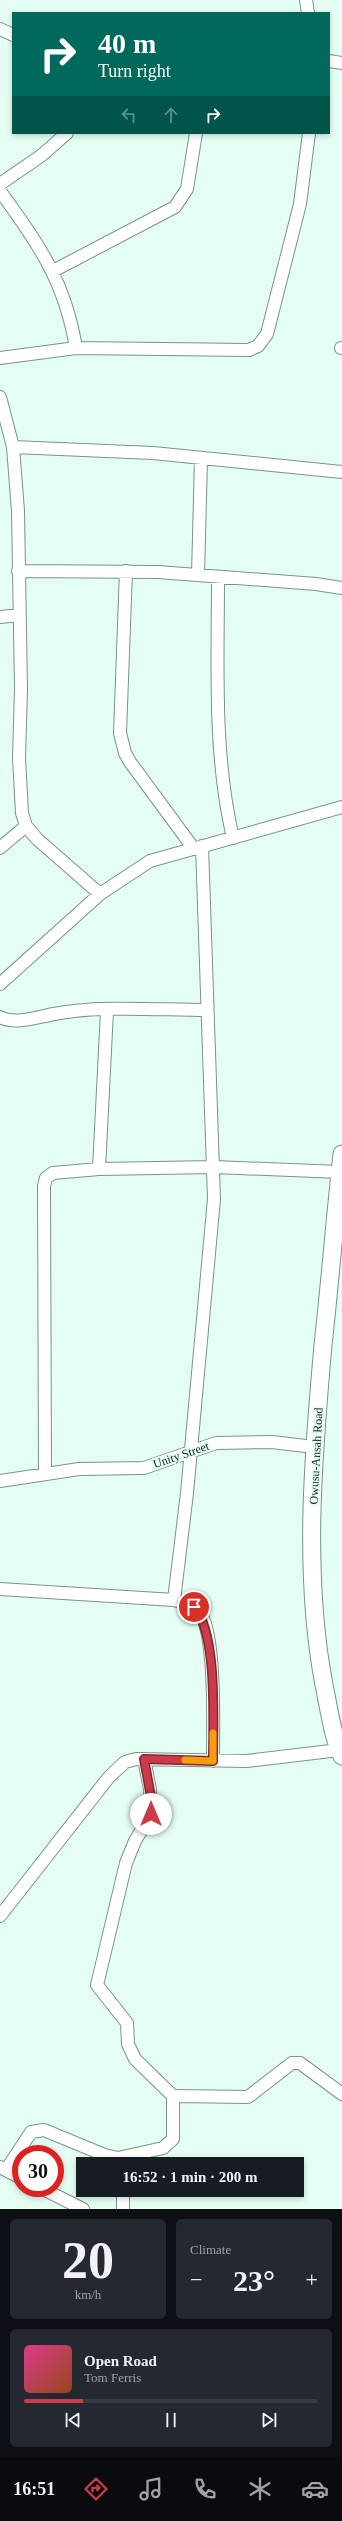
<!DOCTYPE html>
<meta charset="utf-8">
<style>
:root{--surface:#171b24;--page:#242831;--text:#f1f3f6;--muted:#9ea1a6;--line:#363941;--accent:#cb3b4a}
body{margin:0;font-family:Georgia,serif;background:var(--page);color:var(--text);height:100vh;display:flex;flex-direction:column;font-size:15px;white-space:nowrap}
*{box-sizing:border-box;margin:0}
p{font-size:13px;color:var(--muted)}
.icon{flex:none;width:22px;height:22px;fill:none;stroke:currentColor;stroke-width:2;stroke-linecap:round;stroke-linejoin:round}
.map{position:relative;height:2209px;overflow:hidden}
.side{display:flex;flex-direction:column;gap:10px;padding:10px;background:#0d0f14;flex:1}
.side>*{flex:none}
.hud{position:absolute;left:12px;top:12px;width:318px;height:122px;border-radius:0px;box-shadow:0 2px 6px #0003;background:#00695c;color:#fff;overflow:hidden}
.speed{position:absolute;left:12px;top:2145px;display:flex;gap:8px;font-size:20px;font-weight:700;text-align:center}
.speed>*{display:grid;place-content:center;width:52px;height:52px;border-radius:50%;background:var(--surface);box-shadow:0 2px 6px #0003;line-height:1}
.speed .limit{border:6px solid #d22;background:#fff;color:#111}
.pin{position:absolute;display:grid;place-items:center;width:34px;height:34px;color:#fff;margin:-17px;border:2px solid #fff;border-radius:50%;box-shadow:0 1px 4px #0007}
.me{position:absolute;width:44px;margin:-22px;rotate:0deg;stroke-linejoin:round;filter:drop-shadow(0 0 3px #0008)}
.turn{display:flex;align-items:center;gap:14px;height:84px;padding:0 20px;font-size:18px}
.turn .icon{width:52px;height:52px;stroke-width:2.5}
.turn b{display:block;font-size:28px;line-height:34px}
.lanes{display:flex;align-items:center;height:38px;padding:0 20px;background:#0003;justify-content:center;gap:20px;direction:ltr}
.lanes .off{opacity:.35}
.big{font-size:30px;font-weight:600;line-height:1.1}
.side .card{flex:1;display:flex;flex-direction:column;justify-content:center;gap:6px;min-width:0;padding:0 14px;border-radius:6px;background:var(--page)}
.side .dial{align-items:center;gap:0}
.dial b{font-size:52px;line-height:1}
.song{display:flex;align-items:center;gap:12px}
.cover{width:48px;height:48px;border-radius:6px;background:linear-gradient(135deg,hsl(330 70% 55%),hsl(20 70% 35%))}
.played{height:4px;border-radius:2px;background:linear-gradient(90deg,var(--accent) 20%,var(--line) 20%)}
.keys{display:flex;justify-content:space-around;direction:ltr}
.heat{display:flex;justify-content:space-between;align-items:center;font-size:22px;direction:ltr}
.side .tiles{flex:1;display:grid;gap:10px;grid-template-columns:1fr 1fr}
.card:last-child{grid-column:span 2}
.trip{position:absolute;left:76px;top:2157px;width:228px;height:40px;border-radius:0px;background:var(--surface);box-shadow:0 2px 6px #0003;font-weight:600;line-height:40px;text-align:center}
.menu{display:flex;height:64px;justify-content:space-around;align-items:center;background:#090b0e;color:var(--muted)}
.menu .icon{width:28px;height:28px}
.menu .current{color:var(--accent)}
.menu b{font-size:18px;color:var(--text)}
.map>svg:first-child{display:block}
</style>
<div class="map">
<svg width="342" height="2209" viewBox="0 0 342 2209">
<rect width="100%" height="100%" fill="#e4fef3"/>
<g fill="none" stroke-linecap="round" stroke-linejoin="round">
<!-- street casing -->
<g stroke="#7b9288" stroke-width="14">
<path id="street" d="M306,0L308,13
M0,29L13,35
M329,61L342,63
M0,184L42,155L67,133
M0,191C39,245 65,281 76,348
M53,271L175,207L187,189L196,133
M341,348H342
M0,358L76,348L249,350L258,346L267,334L300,204L309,133
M0,397L13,447L18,511L21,689L19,758L22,813L26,826L37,839L100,894
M13,447L153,453L342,472
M18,571L158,572L316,584L342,588
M126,571L120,733L125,753L130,762L194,849
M198,575L201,459
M218,577C218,664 213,753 233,838
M0,617L19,615
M0,848L26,826
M0,984L100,894L150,861L342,807
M0,1017C15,1025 38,1017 54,1014C100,1005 159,1010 207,1010
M99,1169L107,1011
M45,1473L44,1186L46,1178L53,1173L99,1169L214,1167L340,1172
M0,1481L79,1469L144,1468L216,1443L272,1442L314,1447
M0,1589L174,1600C184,1603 195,1605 201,1614C216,1640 213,1728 213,1761
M174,1600L187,1493L214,1199L202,846
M144,1759L150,1789L151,1814L135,1841L126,1863L97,1985L127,2023L128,2044L135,2059L174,2097
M0,1916L109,1777L125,1762L136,1759L247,1761L339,1750
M0,2167L21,2178
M6,2170L31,2132L44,2130L107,2156L118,2158L163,2148L173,2139V2100L176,2096L248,2097L292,2063H300L342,2094
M41,2188L83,2209
M123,2209V2190"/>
</g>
<!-- secondary casing -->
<g stroke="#7b9288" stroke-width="19">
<path id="secondary" d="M342,1154C335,1218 330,1282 323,1345C313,1457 303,1574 324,1685C329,1708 332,1735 342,1756"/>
</g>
<!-- street -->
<use href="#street" stroke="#fff" stroke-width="12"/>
<!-- secondary -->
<use href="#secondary" stroke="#fff" stroke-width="17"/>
</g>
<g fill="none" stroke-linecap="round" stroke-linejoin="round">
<!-- route casing -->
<g stroke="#842630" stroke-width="10">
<path id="route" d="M151,1814L152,1802L144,1759L213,1761C213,1724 218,1633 194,1607"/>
</g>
<!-- route -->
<use href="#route" stroke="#cb3b4a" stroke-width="7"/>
<!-- slow -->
<path stroke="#f59e0b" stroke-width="7" d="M185,1760L213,1761V1733"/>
</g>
<g text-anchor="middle" stroke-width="4" stroke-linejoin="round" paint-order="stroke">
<!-- street labels -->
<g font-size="12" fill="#202925" stroke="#e4fef3">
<text transform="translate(181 1455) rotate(-19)" y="4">Unity Street</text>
<text transform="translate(316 1456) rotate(-87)" y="4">Owusu-Ansah Road</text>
</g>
</g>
</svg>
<div class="speed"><div class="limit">30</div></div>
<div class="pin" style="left:194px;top:1607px;background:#d93025"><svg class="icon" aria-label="arrive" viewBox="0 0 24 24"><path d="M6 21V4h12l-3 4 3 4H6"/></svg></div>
<svg class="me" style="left:151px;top:1814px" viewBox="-20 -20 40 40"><circle r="19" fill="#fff"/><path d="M0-13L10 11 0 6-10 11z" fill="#cb3b4a"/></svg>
<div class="trip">16:52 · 1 min · 200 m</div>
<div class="hud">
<div class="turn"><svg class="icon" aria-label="right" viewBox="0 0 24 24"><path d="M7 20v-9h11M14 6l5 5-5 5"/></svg><div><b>40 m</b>Turn right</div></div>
<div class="lanes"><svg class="icon off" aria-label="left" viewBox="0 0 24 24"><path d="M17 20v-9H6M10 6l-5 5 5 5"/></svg><svg class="icon off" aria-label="ahead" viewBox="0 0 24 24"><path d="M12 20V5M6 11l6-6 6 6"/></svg><svg class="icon" aria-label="right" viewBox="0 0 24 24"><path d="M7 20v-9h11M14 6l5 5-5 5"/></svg></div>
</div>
</div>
<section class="side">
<div class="tiles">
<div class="card dial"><b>20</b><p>km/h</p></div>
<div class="card"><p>Climate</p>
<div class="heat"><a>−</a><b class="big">23°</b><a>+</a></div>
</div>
<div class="card">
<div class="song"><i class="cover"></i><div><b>Open Road</b><p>Tom Ferris</p></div></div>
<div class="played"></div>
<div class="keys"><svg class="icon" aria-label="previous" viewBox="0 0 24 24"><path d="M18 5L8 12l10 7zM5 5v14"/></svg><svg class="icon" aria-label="pause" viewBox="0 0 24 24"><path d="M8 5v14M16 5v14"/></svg><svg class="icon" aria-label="next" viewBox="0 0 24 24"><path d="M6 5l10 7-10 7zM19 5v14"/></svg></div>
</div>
</div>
</section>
<nav class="menu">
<b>16:51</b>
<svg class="icon current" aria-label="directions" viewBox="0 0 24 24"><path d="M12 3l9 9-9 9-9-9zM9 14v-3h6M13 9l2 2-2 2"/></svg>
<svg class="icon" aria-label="music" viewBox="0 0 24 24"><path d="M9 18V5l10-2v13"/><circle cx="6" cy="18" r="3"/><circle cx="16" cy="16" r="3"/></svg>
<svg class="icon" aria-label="phone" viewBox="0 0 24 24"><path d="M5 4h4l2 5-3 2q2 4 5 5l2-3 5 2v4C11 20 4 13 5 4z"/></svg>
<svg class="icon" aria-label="climate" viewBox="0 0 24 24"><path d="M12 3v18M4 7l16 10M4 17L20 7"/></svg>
<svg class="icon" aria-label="car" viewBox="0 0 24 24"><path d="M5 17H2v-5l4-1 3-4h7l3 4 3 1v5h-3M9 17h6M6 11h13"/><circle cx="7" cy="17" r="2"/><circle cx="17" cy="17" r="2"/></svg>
</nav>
